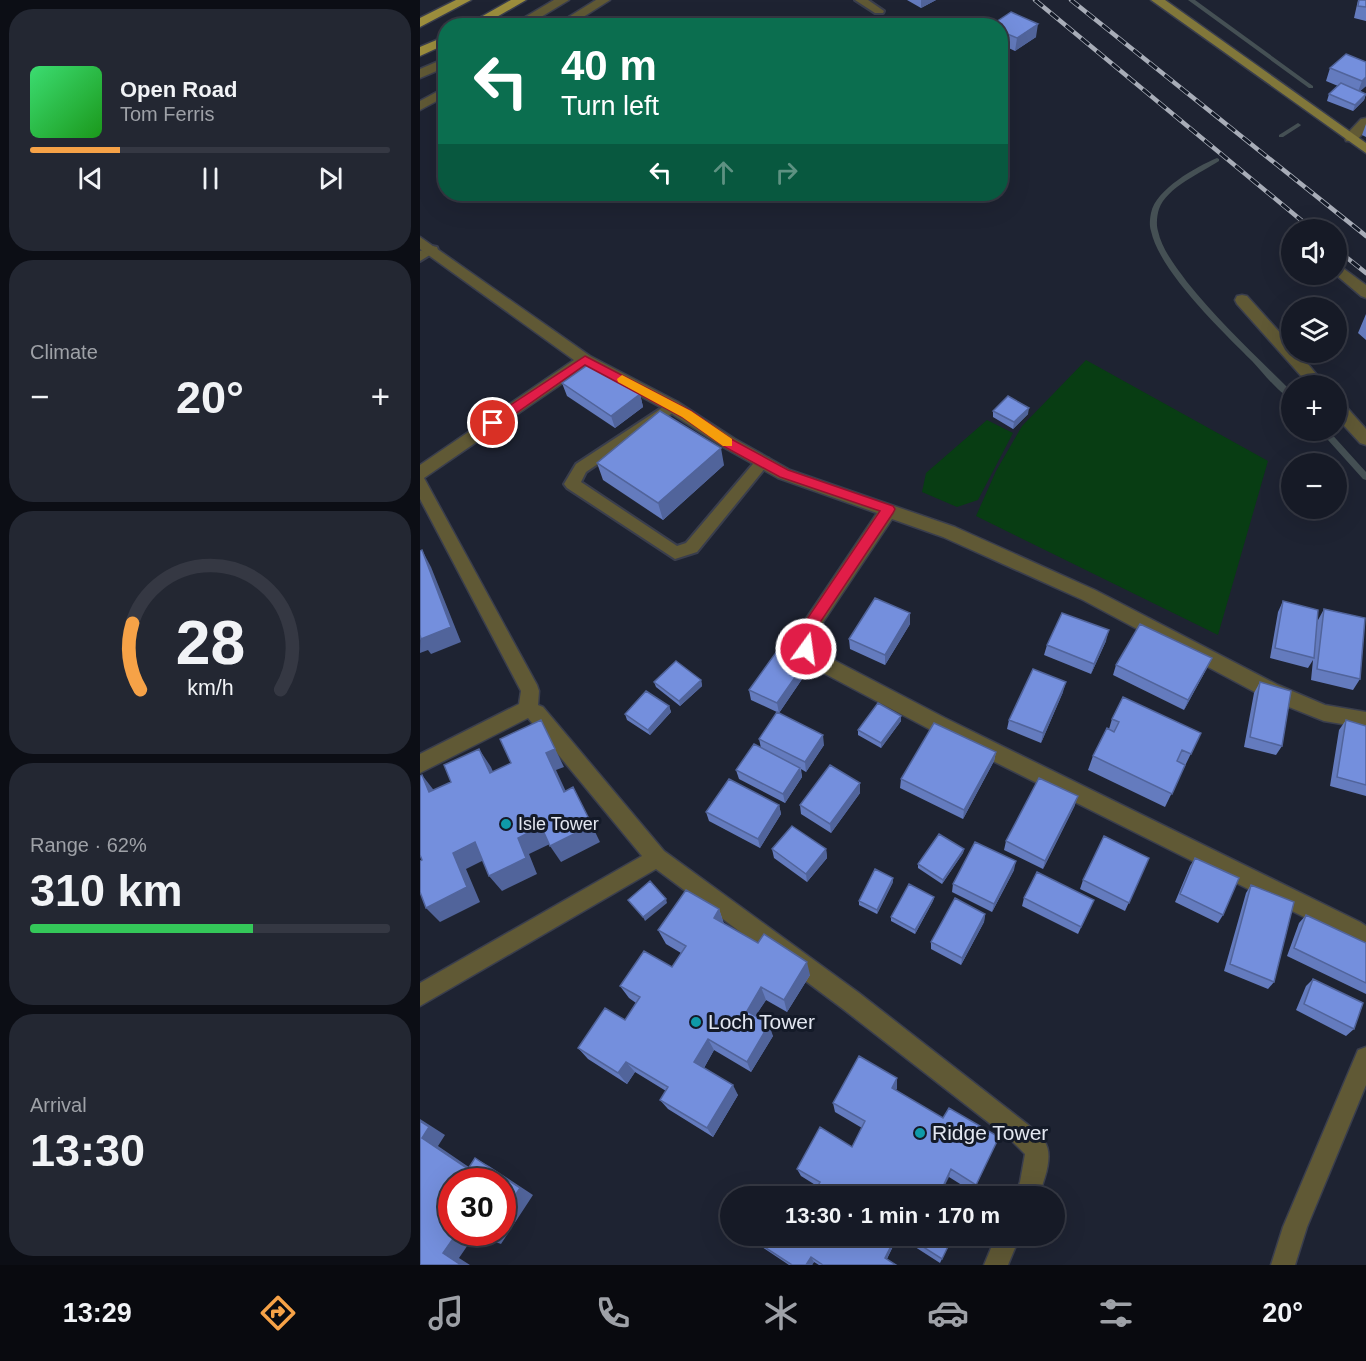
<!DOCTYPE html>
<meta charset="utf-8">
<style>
:root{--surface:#161a26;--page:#232732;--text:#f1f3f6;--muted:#9ea1a7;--line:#353843;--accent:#f6a247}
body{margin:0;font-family:Helvetica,sans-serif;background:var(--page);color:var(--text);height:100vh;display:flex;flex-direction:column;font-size:22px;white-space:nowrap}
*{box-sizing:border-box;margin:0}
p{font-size:20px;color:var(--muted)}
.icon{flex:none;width:33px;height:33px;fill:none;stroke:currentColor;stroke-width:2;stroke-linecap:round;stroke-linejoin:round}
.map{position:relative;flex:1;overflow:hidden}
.panel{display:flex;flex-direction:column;gap:9px;padding:9px;background:#0c0e15;width:420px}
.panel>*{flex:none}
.guide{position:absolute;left:18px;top:18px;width:570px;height:183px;border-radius:24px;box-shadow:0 6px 24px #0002,0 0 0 2px var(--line);background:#0b6e4f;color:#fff;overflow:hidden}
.controls{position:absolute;left:861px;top:219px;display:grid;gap:12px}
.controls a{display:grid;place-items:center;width:66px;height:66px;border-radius:50%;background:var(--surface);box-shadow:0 6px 24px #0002,0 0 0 2px var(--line);font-size:30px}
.speed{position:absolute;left:18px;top:1168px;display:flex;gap:12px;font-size:30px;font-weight:700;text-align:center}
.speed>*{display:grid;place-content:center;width:78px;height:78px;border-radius:50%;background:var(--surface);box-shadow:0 6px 24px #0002,0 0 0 2px var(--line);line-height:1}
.speed .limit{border:9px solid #d22;background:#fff;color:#111}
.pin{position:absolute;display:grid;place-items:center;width:51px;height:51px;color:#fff;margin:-26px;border:3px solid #fff;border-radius:50%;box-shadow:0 2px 6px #0007}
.me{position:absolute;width:66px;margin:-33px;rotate:14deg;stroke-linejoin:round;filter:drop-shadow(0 0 4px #0008)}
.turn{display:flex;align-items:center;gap:21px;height:126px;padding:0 24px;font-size:27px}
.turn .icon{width:78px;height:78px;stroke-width:2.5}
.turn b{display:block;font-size:42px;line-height:51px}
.lanes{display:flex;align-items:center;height:57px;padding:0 24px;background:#0003;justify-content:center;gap:30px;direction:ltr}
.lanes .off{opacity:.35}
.big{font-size:45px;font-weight:700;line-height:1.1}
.panel .widget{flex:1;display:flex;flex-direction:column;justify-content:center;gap:9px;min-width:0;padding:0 21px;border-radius:24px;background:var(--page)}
.panel .dial{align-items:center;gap:0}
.dial svg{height:156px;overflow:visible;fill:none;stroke:var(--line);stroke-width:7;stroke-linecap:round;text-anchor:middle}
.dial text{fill:var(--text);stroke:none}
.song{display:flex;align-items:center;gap:18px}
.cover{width:72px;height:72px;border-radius:9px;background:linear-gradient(135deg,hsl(140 70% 55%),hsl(120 70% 35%))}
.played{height:6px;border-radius:3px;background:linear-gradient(90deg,var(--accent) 25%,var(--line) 25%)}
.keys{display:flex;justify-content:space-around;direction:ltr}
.heat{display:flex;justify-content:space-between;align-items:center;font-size:33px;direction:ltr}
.charge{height:9px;border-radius:4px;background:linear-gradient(90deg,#34c759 62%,var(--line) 0)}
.trip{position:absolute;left:300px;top:1186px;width:345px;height:60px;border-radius:30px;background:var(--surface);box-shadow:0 6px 24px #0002,0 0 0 2px var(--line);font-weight:700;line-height:60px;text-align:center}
.dock{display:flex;height:96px;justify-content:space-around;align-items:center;background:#090a0f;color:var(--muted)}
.dock .icon{width:42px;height:42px}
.dock .selected{color:var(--accent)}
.dock b{font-size:27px;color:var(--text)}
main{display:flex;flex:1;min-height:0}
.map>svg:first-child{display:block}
</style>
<main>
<section class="panel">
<div class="widget">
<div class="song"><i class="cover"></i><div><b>Open Road</b><p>Tom Ferris</p></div></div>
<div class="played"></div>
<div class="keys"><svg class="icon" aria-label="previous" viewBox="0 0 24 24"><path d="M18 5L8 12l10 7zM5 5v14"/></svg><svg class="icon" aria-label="pause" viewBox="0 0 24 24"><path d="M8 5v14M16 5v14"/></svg><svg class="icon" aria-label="next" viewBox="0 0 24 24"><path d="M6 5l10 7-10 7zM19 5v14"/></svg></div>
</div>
<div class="widget"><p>Climate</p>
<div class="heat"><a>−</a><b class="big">20°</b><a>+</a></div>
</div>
<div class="widget dial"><svg viewBox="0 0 100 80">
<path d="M14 69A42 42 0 1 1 86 69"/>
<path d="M14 69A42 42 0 0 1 10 35" stroke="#f6a247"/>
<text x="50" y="56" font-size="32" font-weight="700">28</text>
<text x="50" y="72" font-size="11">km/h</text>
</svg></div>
<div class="widget"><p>Range · 62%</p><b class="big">310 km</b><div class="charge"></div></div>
<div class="widget"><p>Arrival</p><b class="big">13:30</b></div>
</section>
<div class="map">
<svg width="946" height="1265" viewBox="0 0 946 1265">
<rect width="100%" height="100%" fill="#1e2332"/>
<!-- green -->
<path fill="#083d13" d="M666,360L848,461L798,635L556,516L576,471L602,426Z
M567,420L593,433L558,500L537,507L502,492L506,473Z"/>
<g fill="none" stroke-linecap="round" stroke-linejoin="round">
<!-- stream -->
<path fill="#455054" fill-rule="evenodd" d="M768,0H775L893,86V88H889Z
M878,123L881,125L880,126L863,137H859V135Z
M797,158L799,159V161C781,173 747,187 739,209C737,215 736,225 738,231C742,250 756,267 767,282C799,322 836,356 872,392V400C858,392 843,373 832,361C802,331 740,272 731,231C729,225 730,218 731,213C736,189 776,167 797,158Z
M899,430H908L946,472V480L943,479Z"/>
<!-- lane casing -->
<g stroke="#3a3e4d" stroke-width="4">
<path id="lane" d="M435,0H448L464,11L463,13H455Z
M12,246L17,247L18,250L0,261V251Z
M252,401L259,406L257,410L166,472L161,482L257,546L266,543L338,458H348L350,462L277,552L255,559L147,488L144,484L156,464Z"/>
</g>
<!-- street casing -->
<g stroke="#3a3e4d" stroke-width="3">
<path id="street" d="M134,0H149L106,26H90Z
M176,0H190L149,26H134Z
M26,58V67L0,78V69Z
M26,87V96L0,110V101Z
M946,118V130L936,141H926L925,138L926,135L941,119Z
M0,237L170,356L258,402L315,439L370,470L535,527L675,590L858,685L905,705L946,712V728L904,721L844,697L663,600L523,537L472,519L397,631L395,646L408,657L525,718L940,922L946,926V948L511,730L396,669C378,653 377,653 379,629L457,513L358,478L303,447L246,410L166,367L4,478L117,685L119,691L118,705L123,707L244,851L439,993L607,1124C613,1129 620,1135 624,1141C635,1155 623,1183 618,1197H594L600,1182L605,1154L591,1140L423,1009L236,869L0,1006V983L222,856L108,718L0,773V754L99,704L101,691L0,499V465L154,360L0,249Z
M916,263L946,285V298L941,296L915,274Z
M822,295L827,296L872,346V352H878L906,386H890L817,304L815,300L817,296Z
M916,400L922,402L946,429V445L940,443L916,417Z
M946,1047V1085L887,1227L875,1265H851L863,1227L938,1050Z
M576,1236H600L588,1265H564Z"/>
</g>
<!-- secondary casing -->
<g stroke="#3a3e4d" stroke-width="3">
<path id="secondary" d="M731,0H745L946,143V153Z"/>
</g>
<!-- primary casing -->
<g stroke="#3a3e4d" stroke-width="3">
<path id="primary" d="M36,0H51L0,27V18Z
M91,0H106L61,26H45Z
M26,36V44L0,56V47Z"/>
</g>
<!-- lane -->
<use href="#lane" fill="#605935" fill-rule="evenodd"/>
<!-- street -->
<use href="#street" fill="#605935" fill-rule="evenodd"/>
<!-- secondary -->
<use href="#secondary" fill="#81773a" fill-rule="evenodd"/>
<!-- primary -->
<use href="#primary" fill="#9c8e3d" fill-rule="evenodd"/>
<!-- rail casing -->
<g stroke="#a8adb8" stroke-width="4.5">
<path id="rail" d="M615,0L893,230
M651,0L946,236
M916,249L946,273"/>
</g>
<!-- rail -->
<use href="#rail" stroke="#141a28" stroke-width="3" stroke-dasharray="10" stroke-linecap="butt"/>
</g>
<!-- wall -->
<path fill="#647bbe" d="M487,0H516L501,8Z
M938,0H946V21L934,18Z
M580,26L616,37L595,51L580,44Z
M946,62V86L940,91L946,94L944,100L933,111L907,101L909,94L918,86L906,81L910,68Z
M946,124V137L942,135Z
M946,314V340L938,333Z
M142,383L220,394L223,407L195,428L147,396Z
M573,411L608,414L593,429L573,417Z
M177,463L304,465L243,520L183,480Z
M863,601L898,620L904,609L940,679L933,690L891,680L893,660L888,668L850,658L858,612Z
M490,624L465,665L430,649L429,639Z
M686,641L671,674L624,655L627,645Z
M392,653L393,663L359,713L331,700L329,690Z
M792,658L787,668L764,710L693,675L696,665Z
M281,680L282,686L260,706L236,687L234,682Z
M840,682L862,746L856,755L824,747L834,693Z
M643,692L621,743L587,729L589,720Z
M249,706L251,712L230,735L207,720L205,714Z
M481,716V721L461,748L438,735V730Z
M692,719L781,733L745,807L668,770L673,756L689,729Z
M926,720L946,726V796L910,786L919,730Z
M339,739L404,745L386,772L381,769L382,777L365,803L319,779L316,770L341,748Z
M576,752L574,761L543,819L480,788L481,779Z
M440,793L411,833L381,814L380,805Z
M359,805L361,814L340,848L289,821L286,812Z
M655,805L623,869L584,850L586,841Z
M352,849H406L407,858L387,882L354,858Z
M544,849L543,853L522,884L498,868V864Z
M729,858L705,911L660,889L663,880Z
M775,858L803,915L798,923L755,902L770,866Z
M594,870L572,912L532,892L533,884Z
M473,882L457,914L439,905V901Z
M831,885L854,982L848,989L804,971L826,893Z
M514,897L513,901L495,934L471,921V917Z
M604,898L674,900L658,934L602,906Z
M299,909L304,924L390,975L367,1012L346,1000L335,1016L353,1036L331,1072L294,1050L284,1068L318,1095L293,1137L248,1109L240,1100L246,1091L215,1072L207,1084L168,1059L158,1048L205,1020L216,1003L209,998L200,986L252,967L261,953L246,944L238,930Z
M565,914L564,922L541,965L511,949V942Z
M886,915L946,943V994L867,956L879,923Z
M893,979L934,1029L926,1036L876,1010L886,986Z
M477,1078V1088L476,1090L523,1118L579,1137L553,1192L529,1177L397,1186L381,1176L377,1169L432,1147L442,1128L415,1112L413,1103Z
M340,1236H533L520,1263L478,1236L467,1259L476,1265H399L394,1262L392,1265H369L342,1247L337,1242Z"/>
<!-- shaded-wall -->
<path fill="#51649b" d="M501,0H516L501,8Z
M618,24L616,37L595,51L597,38Z
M946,77V86L937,94L942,81Z
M946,94L944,100L933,111L935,105Z
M220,394L223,407L195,428L191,416Z
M609,408L608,414L593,429L594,422Z
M301,448L304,465L243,520L238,503Z
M2,550L11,567L41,642L11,654L8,650L0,653Z
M490,613V624L465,665V655Z
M689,630L686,641L671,674L674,664Z
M392,653L393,663L359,713L357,703Z
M792,658L787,668L764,710L768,700Z
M281,680L282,686L260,706L259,701Z
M646,682L643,692L621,743L623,733Z
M249,706L251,712L230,735L228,730Z
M481,716V721L461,748V743Z
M121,720L144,767L136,770L154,809L144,792L126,753Z
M403,735L404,745L386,772L385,762Z
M59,749L71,767L81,790L70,773Z
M576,752L574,761L543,819L544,810Z
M380,768L382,777L365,803L363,794Z
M2,775L16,793L9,792Z
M440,783V793L411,833L410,824Z
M153,787L180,842L141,862L130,846Z
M658,796L655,805L623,869L625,861Z
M359,805L361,814L340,848L338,839Z
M121,826L132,843L109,854L117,874L82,891L69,876L98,838Z
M55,842L68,858L46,869L60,902L20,922L6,908L33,853Z
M406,849L407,858L387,882L386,874Z
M544,849L543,853L522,884L523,880Z
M596,861L594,870L572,912L574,904Z
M473,878V882L457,914V910Z
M514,897L513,901L495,934V930Z
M246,899L247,903L225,921L223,917Z
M299,909L304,924L294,918Z
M565,914L564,922L541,965L542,958Z
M387,962L390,975L367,1012L364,1000Z
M341,987L346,1000L331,1023L327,1011Z
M349,1024L353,1036L331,1072L327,1062Z
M288,1039L294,1050L281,1073L274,1062Z
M206,1062L215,1072L207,1084L198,1073Z
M477,1078V1088L472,1098V1088Z
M313,1085L318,1095L293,1137L287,1128Z
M0,1119L25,1135L18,1146L62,1176L48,1169L2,1138Z
M55,1158L69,1166L113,1195L81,1244L67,1239L71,1233H82V1215Z
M531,1169L529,1177L519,1197H518Z
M37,1233H56L39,1258L50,1265H41L23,1253Z
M476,1236H478L465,1262V1258Z
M391,1257L394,1262L392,1265H386Z"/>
<!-- building -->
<path fill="#748fdd" stroke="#51649b" stroke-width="1.5" d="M939,0H946V7L938,6Z
M591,12L618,24L597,38L580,31V26H570Z
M926,54L946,62V77L942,81L910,68Z
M921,83L946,94L935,105L909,94Z
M172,362L220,394L191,416L142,383Z
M588,396L609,408L594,422L573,411Z
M240,411L301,448L238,503L177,463Z
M2,550L31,627L1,639L0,635V551Z
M455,598L490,613L465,655L429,639Z
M863,601L898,610L894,658L855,648Z
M904,609L945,618L940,679L897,669Z
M642,613L689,630L674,664L627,645Z
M720,624L792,658L768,700L696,665Z
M365,640L392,653L357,703L329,690Z
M256,661L281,680L259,701L234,682Z
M613,669L646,682L623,733L589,720Z
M840,682L871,691L862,746L830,737Z
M226,691L249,706L228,730L205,714Z
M703,697L781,733L771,754L762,750L757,761L765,765L752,794L673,756L687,728L694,732L699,722L692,719Z
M458,703L481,716L461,743L438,730Z
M357,712L403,735L385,762L339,739Z
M121,720L135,749L126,753L144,792L153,787L172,825L130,846L121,826L98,838L106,858L69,876L55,842L33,853L47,887L6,908L0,892V861L2,860L0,855V776L2,775L9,792L31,782L24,765L59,749L70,773L91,763L80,739Z
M926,720L946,726V785L917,777Z
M514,723L576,752L544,810L481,779Z
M334,744L380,768L363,794L316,770Z
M410,765L440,783L410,824L380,805Z
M619,778L658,796L625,861L586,841Z
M309,779L359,805L338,839L286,812Z
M372,826L406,849L386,874L352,849Z
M519,834L544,849L523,880L498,864Z
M684,836L729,858L709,903L663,880Z
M555,842L596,861L574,904L533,884Z
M775,858L819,878L803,915L760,894Z
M455,869L473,878L457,910L439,901Z
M617,872L674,900L661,927L604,898Z
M230,881L246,899L223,917L208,900Z
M489,884L514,897L495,930L471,917Z
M831,885L874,902L854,982L810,964Z
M266,890L299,909L294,918L338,943L344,934L387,962L364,1000L341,987L327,1011L349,1024L327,1062L288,1039L274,1062L313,1085L287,1128L240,1100L248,1087L206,1062L198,1073L158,1048L185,1008L205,1020L220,997L200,986L224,951L252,967L266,946L238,930Z
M535,898L565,914L542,958L511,942Z
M886,915L946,943V983L874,948Z
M893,979L943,1003L934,1029L884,1004Z
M439,1056L477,1078L472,1088L523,1118L529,1108L579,1137L556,1185L531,1169L518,1197H392L400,1182L377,1169L400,1127L432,1147L445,1121L413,1103Z
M0,1121L9,1127L2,1138L48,1169L55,1158L100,1188L82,1215V1182H32V1233H37L23,1253L41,1265H0Z
M57,1233H71L67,1239Z
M340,1236H476L465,1258L476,1265H403L391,1257L386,1265H372L337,1242Z
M486,1236H533L522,1259Z"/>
<!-- route -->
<path fill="#e11d48" stroke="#92132f" stroke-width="1.5" d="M165,356L271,411L313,440L368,470L473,506L475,509L473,513L395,630L391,653H381L379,649L381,628L460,511L360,477L305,447L262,417L165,365L78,426H69V419Z"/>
<!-- slow -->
<path fill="#f59e0b" d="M202,375L271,411L312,439V446H303L262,417L198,382L197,379Z"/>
<!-- markers -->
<g fill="#0f9aa8" stroke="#141a28" stroke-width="2">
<circle cx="86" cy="824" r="6"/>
<circle cx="276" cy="1022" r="6"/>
<circle cx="500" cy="1133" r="6"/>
</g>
<g text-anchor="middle" stroke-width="6" stroke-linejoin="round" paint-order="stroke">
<!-- poi labels -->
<g font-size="18" fill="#e3e7f1" stroke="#141a28" text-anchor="start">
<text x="98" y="830">Isle Tower</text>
</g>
<!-- near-poi labels -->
<g font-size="21" fill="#e3e7f1" stroke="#141a28" text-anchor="start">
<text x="288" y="1029">Loch Tower</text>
<text x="512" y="1140">Ridge Tower</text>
</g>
</g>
</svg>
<div class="controls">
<a><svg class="icon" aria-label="sound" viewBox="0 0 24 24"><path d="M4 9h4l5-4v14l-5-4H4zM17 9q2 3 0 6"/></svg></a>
<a><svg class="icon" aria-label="layers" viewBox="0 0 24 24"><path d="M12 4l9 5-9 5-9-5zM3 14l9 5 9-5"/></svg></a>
<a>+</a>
<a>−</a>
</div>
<div class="speed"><div class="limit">30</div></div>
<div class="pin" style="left:73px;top:423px;background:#d93025"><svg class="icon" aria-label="arrive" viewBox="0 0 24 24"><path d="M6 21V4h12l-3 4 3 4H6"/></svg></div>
<svg class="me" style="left:386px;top:649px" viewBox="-20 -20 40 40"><circle r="17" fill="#e11d48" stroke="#fff" stroke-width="3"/><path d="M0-11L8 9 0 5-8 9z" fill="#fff"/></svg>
<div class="trip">13:30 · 1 min · 170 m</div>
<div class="guide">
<div class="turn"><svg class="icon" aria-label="left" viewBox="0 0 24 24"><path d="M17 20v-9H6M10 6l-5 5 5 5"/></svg><div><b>40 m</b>Turn left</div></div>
<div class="lanes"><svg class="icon" aria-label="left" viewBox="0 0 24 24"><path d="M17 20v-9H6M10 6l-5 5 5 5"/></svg><svg class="icon off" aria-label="ahead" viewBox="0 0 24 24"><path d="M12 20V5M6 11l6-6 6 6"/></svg><svg class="icon off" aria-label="right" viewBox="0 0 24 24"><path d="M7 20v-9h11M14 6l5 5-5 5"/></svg></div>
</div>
</div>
</main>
<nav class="dock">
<b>13:29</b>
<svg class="icon selected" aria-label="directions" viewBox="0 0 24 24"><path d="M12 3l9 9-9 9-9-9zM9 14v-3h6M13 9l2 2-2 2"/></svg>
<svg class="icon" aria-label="music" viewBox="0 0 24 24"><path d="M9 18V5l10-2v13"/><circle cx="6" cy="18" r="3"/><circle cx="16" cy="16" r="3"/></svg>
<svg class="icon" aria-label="phone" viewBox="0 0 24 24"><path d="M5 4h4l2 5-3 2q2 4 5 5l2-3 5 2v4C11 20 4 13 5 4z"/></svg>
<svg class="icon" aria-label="climate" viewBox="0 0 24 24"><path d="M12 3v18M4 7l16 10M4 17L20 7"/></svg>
<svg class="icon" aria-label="car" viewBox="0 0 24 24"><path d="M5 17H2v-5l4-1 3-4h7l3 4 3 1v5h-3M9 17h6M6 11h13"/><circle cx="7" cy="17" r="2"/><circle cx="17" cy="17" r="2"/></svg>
<svg class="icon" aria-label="filters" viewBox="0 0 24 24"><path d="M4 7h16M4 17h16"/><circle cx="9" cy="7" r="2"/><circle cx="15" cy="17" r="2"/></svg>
<b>20°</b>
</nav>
